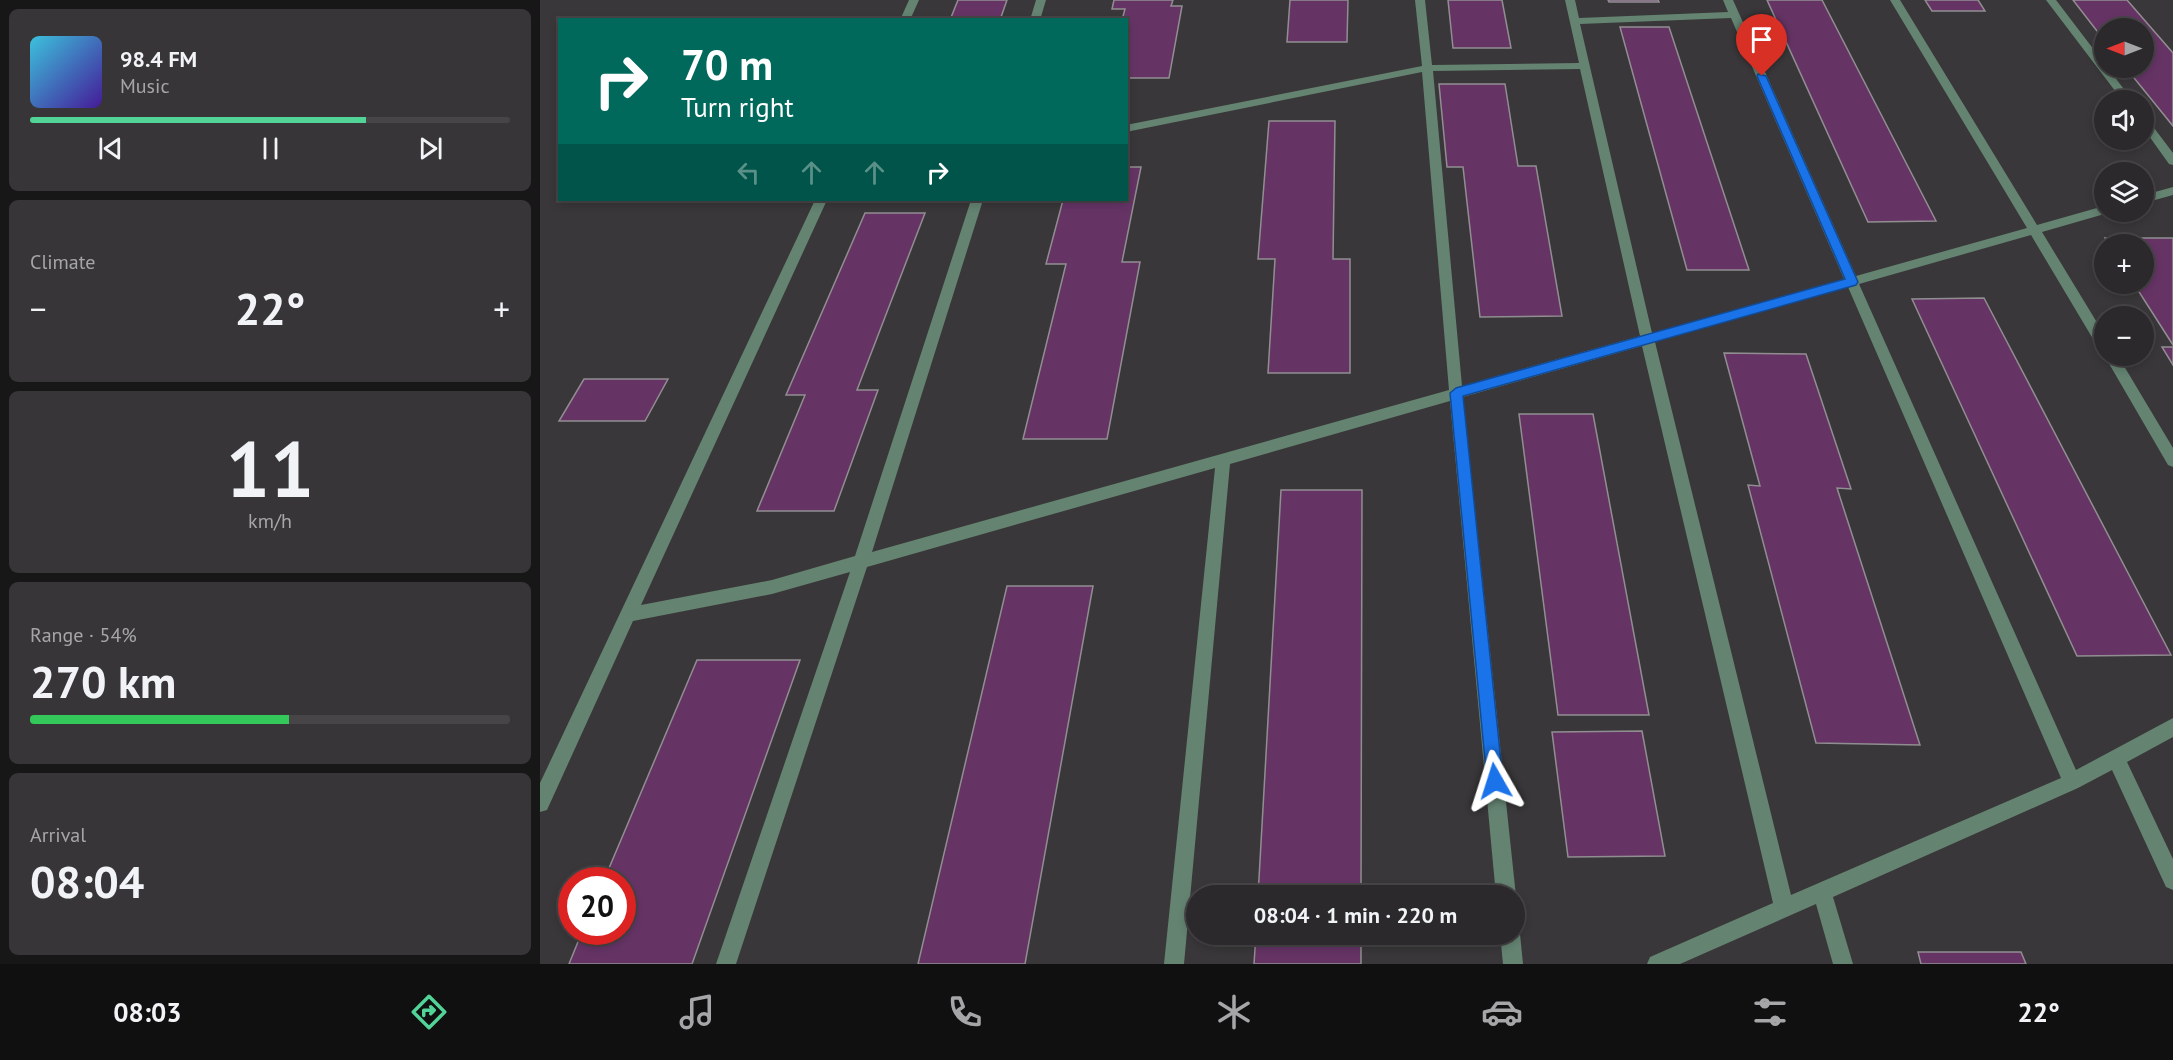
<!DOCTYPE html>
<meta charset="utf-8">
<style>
:root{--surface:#2b292b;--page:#373537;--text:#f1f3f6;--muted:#a6a6a9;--line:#474547;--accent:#52d397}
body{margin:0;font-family:"PT Sans",sans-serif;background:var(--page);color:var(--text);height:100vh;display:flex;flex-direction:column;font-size:22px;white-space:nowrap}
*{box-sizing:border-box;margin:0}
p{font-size:20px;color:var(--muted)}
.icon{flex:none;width:33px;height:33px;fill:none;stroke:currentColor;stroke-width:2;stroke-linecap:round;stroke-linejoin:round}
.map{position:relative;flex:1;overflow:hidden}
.details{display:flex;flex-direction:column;gap:9px;padding:9px;background:#181718;width:540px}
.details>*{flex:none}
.guide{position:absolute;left:18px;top:18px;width:570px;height:183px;border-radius:0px;box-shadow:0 3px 9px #0003,0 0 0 2px var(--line);background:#00695c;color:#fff;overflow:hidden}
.needle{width:39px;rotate:270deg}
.tools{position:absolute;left:1554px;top:18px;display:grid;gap:12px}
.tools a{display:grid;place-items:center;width:60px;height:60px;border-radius:50%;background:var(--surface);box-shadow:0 3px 9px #0003,0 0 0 2px var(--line);font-size:30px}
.speed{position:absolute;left:18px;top:867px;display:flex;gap:12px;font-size:30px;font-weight:700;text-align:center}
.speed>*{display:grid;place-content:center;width:78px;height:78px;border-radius:50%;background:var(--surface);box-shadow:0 3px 9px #0003,0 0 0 2px var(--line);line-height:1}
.speed .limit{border:9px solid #d22;background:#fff;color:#111}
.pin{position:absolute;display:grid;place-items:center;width:51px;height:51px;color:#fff;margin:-62px -26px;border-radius:50% 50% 50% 0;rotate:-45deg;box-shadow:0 0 6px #0007}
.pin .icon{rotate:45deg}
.me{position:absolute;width:66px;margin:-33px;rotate:354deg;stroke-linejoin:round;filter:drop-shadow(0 0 4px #0008)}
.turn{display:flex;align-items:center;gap:21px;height:126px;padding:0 24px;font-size:27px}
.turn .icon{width:78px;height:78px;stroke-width:2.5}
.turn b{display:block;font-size:42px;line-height:51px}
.lanes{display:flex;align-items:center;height:57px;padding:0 24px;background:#0003;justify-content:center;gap:30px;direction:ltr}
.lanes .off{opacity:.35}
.big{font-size:45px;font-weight:800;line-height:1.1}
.details .tile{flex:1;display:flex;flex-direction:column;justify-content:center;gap:9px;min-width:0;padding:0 21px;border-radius:9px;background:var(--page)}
.details .dial{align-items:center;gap:0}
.dial b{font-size:78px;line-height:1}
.song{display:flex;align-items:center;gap:18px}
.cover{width:72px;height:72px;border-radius:9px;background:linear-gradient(135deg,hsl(190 70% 55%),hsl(260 70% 35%))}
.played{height:6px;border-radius:3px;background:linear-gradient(90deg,var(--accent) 70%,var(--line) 70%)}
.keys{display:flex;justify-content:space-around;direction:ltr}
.heat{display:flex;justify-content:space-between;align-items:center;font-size:33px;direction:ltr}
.charge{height:9px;border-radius:4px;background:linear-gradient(90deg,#34c759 54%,var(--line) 0)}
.trip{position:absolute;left:646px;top:885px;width:339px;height:60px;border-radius:30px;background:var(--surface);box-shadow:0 3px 9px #0003,0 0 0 2px var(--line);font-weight:800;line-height:60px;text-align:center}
.dock{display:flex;height:96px;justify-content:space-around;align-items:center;background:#111011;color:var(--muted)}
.dock .icon{width:42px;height:42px}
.dock .on{color:var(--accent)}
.dock b{font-size:27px;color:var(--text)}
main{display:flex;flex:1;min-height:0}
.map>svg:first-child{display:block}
</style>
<main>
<section class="details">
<div class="tile">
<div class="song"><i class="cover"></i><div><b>98.4 FM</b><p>Music</p></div></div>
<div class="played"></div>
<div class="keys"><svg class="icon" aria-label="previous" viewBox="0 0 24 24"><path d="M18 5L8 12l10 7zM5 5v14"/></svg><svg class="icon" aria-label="pause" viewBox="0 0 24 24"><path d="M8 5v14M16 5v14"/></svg><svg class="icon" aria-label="next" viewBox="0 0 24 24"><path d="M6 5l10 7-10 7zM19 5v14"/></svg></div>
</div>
<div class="tile"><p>Climate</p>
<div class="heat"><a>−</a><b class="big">22°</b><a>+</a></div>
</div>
<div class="tile dial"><b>11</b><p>km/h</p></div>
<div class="tile"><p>Range · 54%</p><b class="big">270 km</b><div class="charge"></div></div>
<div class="tile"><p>Arrival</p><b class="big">08:04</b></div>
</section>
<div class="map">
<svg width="1633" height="964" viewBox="0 0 1633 964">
<rect width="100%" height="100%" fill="#393739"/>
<!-- building -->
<path fill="#653465" stroke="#918e91" stroke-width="1.5" d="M418,0H467L460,20H410Z
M574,0H633L631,6H642L629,78H586V20H582L585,9H572Z
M750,0H808L807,42H747Z
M908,0H962L971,48H913Z
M1068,0H1118L1119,2H1069Z
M1227,0H1282L1396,221L1328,222Z
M1385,0H1438L1445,11H1392Z
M1533,0H1587L1633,53V126L1586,68H1604V28H1564V40Z
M1080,27H1129L1209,270H1147Z
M899,84H965L978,166H996L1022,316L940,317L923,167H907Z
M729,121H795L793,259H810V373H728L735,259H718Z
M586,167H601L582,262H600L567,439H483L526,264H506L523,200H586Z
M325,213H385L317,390H338L294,511H217L265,395H246Z
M1565,238H1633V345L1594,284H1604V244H1569Z
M1444,298L1631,655L1537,656L1372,299Z
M1622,347H1633V365Z
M1184,353L1266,354L1311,489L1297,488L1380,745L1276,743L1208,485L1220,486Z
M44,379H128L105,421H19Z
M979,414H1053L1109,715H1018Z
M741,490H822L821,896H718Z
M467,586H553L485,964H378Z
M157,660H260L152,964H29L42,932H82V880H64Z
M1102,731L1125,856L1028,857L1012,732Z
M716,934H821V964H714Z
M1378,952H1481L1486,964H1381Z"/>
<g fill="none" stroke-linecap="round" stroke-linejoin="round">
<!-- minor -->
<path fill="#648371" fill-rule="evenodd" d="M369,0H379L370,20H360Z
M496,0H506L500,20H490Z
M875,0H885L892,65L1039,63L1025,0H1035L1039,18L1188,12L1183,0H1193L1316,276L1487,228L1350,0H1360L1497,225L1564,206V212L1568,213L1502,232L1564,334V350L1559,349L1491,235L1319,284L1536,770L1633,718V737L1587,762L1633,859V890L1626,887L1572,770L1538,788L1293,897L1313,964H1293L1276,904L1140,964H1107L1110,957L1233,903L1102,346L923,397L976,896L975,898V896H956L910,401L690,464L644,964H624L675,468L327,567L196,964H176L310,572L232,594L93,621L7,810L0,812V783L275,200H287L101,605L232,580L315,556L431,200H443L332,552L909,390L882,72L586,132V125L882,66ZM1191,18L1304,279L1112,333L1040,24ZM1040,69L1100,336L922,386L893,71ZM1308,287L1521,778L1251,895L1115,342Z
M1506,0H1516L1564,63V68H1568L1592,100H1582Z
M1604,119L1608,120L1633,153V165L1629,164L1604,129Z
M1633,187V195L1604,203V195Z
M1564,355L1578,356L1633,448V467L1628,465Z
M975,926L980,934L983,964H963L960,934H975Z"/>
</g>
<!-- route -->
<path fill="#1a73e8" stroke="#114b97" stroke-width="1.5" d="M1218,74L1226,76L1318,282L1316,285L923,396L963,781L961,787L955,790L949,787L947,781L910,393L916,388L1305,279L1217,76Z"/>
</svg>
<div class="tools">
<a><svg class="needle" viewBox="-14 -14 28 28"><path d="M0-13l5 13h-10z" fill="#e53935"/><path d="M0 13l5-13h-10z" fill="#a6a6a9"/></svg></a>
<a><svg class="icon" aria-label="sound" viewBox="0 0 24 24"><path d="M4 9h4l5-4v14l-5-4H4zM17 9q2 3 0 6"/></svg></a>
<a><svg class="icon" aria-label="layers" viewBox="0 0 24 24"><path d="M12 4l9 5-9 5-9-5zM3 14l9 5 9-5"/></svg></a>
<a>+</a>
<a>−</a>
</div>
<div class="speed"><div class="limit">20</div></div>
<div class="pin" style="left:1222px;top:76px;background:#d93025"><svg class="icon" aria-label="arrive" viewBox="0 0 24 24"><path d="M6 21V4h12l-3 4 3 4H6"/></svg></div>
<svg class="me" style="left:955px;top:781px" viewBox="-20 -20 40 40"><path d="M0-17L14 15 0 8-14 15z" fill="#1a73e8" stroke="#fff" stroke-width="4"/></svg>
<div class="trip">08:04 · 1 min · 220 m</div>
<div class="guide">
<div class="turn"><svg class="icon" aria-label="right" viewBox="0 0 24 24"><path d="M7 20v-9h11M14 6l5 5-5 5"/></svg><div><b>70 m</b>Turn right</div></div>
<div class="lanes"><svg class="icon off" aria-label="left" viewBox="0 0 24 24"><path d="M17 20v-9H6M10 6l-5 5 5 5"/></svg><svg class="icon off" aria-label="ahead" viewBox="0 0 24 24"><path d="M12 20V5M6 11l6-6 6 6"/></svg><svg class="icon off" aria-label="ahead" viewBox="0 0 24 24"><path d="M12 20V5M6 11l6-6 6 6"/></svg><svg class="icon" aria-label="right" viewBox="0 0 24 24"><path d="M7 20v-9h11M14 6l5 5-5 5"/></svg></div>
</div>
</div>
</main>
<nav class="dock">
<b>08:03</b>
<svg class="icon on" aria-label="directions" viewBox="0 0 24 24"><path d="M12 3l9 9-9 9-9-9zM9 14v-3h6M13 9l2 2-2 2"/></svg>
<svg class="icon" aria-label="music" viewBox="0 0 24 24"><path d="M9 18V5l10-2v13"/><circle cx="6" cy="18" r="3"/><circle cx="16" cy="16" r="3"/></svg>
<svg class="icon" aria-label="phone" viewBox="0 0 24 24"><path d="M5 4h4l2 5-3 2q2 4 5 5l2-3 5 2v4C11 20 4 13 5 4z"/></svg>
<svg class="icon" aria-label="climate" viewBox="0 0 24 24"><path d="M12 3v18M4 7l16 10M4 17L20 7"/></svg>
<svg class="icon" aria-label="car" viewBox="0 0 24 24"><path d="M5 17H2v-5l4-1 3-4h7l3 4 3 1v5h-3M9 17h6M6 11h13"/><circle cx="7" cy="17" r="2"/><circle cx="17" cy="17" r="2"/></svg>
<svg class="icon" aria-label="filters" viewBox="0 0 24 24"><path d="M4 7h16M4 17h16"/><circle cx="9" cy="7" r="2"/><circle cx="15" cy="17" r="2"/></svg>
<b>22°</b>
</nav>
